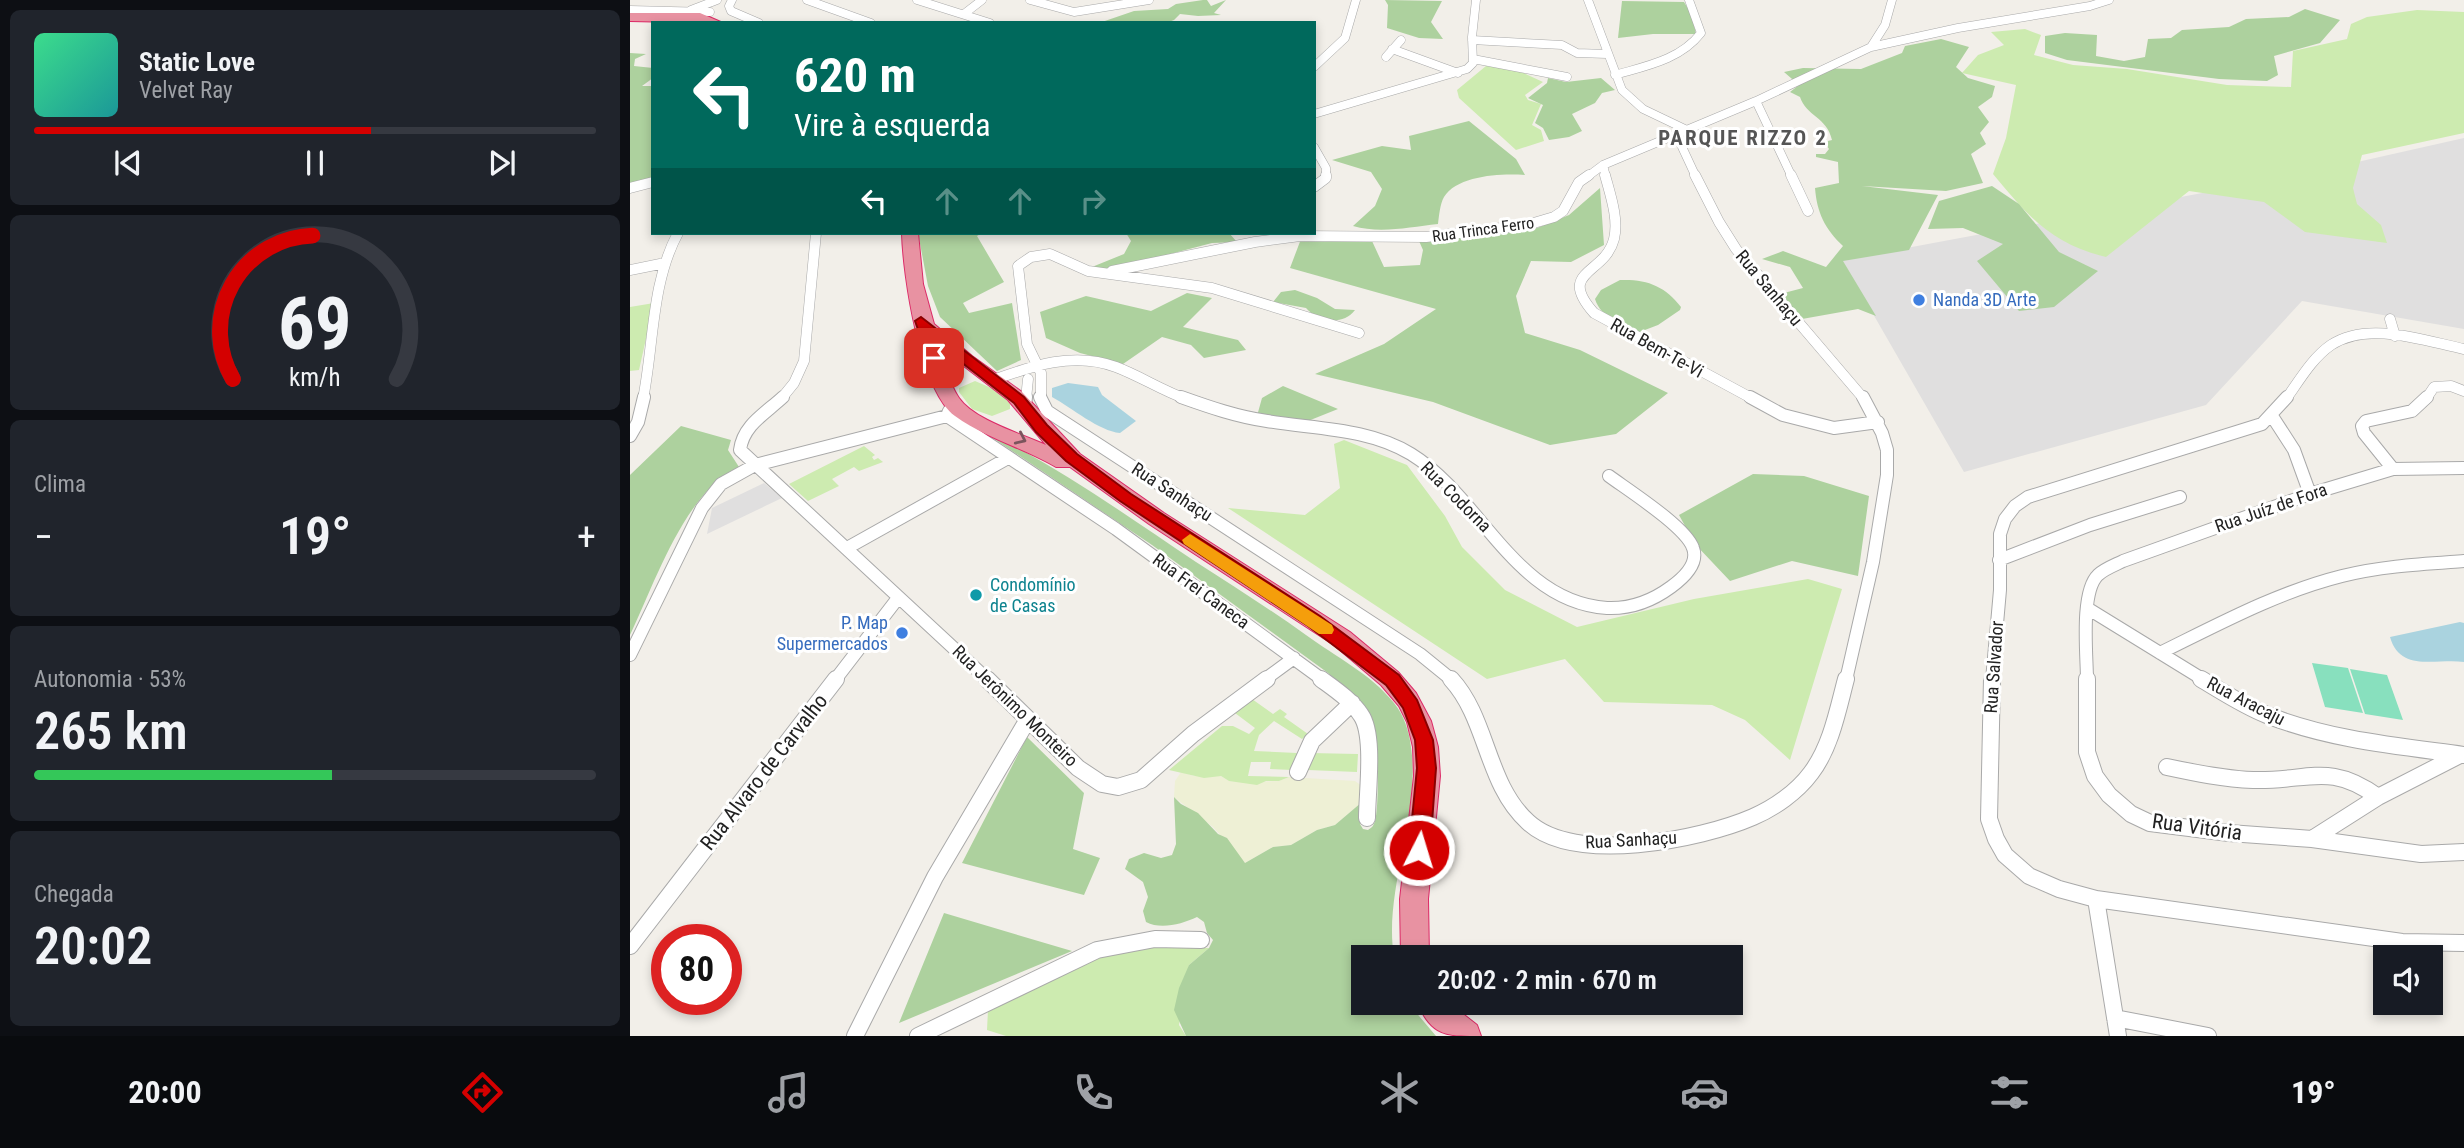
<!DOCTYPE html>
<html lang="pt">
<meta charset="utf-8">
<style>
:root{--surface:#171b24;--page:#20242c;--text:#f1f3f6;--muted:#9ea1a6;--line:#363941;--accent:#d40000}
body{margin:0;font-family:"Roboto Condensed",sans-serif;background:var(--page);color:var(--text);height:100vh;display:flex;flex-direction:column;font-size:26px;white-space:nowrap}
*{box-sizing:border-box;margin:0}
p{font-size:23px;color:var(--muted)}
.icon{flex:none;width:38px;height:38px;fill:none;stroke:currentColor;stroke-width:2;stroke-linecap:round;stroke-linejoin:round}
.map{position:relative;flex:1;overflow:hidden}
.panel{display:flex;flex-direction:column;gap:10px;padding:10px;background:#0d0f14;width:630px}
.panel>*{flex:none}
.top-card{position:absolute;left:21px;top:21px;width:665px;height:214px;border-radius:0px;box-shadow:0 4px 10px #0003;background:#00695c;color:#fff;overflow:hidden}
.tools{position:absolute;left:1743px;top:945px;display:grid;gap:14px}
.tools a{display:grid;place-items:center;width:70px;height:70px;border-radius:0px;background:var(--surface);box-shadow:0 4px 10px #0003;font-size:35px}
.speed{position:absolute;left:21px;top:924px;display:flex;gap:14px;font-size:35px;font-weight:700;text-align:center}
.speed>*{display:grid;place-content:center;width:91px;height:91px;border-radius:50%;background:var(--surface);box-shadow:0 4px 10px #0003;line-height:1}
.speed .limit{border:10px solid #d22;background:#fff;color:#111}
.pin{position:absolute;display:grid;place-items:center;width:60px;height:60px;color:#fff;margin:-30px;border-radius:14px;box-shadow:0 4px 10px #0006}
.me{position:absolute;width:77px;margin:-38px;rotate:5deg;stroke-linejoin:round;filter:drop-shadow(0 0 5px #0008)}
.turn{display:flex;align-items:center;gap:24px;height:147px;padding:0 28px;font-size:32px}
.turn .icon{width:91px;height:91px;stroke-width:2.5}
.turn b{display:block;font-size:49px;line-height:60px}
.lanes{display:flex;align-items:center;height:66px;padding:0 28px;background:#0003;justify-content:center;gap:35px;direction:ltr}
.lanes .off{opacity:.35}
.big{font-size:52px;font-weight:600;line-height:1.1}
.panel .widget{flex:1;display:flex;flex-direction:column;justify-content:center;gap:10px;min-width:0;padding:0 24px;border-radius:10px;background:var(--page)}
.panel .dial{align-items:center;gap:0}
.dial svg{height:182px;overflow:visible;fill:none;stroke:var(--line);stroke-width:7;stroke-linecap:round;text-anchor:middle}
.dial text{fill:var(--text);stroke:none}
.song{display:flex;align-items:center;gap:21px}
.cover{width:84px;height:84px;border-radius:10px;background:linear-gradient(135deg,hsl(150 70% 55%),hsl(180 70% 35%))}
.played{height:7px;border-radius:4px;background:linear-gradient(90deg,var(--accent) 60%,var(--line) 60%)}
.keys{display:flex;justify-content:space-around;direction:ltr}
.heat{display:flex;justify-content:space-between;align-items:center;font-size:38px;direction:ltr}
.charge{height:10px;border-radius:5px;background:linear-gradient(90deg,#34c759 53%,var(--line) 0)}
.trip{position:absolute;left:721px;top:945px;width:392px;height:70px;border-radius:0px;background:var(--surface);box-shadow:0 4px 10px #0003;font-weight:600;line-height:70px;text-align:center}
.tabs{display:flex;height:112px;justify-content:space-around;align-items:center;background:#090b0e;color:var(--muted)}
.tabs .icon{width:49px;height:49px}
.tabs .selected{color:var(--accent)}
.tabs b{font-size:32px;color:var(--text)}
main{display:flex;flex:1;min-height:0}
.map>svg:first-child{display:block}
</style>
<main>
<section class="panel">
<div class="widget">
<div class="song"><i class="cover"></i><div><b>Static Love</b><p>Velvet Ray</p></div></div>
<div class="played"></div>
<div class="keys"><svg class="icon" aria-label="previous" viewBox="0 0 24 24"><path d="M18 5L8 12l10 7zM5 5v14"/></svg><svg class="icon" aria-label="pause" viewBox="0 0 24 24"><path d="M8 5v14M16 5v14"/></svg><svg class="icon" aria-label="next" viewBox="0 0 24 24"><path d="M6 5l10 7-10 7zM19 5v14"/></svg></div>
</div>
<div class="widget dial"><svg viewBox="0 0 100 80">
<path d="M14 69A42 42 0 1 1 86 69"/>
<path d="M14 69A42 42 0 0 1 49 6" stroke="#d40000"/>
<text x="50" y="56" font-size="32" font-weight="700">69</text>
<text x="50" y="72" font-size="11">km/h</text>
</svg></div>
<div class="widget"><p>Clima</p>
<div class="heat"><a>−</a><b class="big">19°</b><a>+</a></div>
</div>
<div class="widget"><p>Autonomia · 53%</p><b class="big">265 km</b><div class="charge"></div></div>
<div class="widget"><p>Chegada</p><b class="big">20:02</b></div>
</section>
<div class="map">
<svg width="1834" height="1036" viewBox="0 0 1834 1036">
<rect width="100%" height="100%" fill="#f2efe9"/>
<!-- residential -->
<path fill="#e0dfdf" d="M1834,138V329L1672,301L1576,405L1334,472L1212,260L1674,174Z
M134,483L152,498L77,534L82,508Z"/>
<!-- farmland -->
<path fill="#eef0d5" d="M551,772L564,776H591L599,781L614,782L649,781L659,777L725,781L732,786V802L705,825L687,830L661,845L643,847L615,863L583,827L544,797L545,781Z"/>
<!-- grass -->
<path fill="#cdebb0" d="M1787,10L1834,12V133L1732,155L1723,188L1727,204L1751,225L1757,243L1675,232L1634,202L1559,191L1476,257C1421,244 1398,216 1363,174L1376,138L1386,85L1332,73L1348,55L1374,45L1361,32L1395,29L1411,35L1404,55L1443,65L1497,69L1597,85L1661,87L1663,51L1717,39L1721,24L1737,17Z
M856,66L885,69L913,82L895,95L898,100L911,104L902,125L911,130L914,141L886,150L829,98L827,90Z
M24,303L9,370L0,371V307Z
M345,381L366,390L380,403V409L362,416L342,409L329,392V388Z
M714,440L777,465L815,516L832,547L875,590L947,627L1064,599L1178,579L1212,589L1160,760L1115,720L1082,705L974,702L935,659L857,679L598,508L675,515L710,488L704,444Z
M234,446L245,455L242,457L244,460L248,458L253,462L229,471L224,467L202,479L209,486L178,501L159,484Z
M622,699L643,714L650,709L657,714L654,717L678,734L672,739L644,721L629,735L624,751L667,753L662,770L640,769L641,762H621L618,776L659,777L649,781H636L627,785L599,781L591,776L574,778L539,770L592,726H603L619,734L625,728L605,713Z
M680,753L728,754L727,772L678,770Z
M516,948H579L559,965L549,1025L556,1036H376L357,1030L358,1010L471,957Z"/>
<!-- forest -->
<path fill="#add19e" d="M573,0H577L581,6L596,0L584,13L591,15L568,16L550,14L544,20L536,23H469L504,11L538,9L546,4Z
M755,0L812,1L801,22L813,39L789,38L757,28L758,5Z
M992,1L1054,2L1062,15L1066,34H1023L988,38Z
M1675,9L1710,20L1690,43L1644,56L1648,75L1637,81L1589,79L1437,60L1415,53V36L1435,33L1467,35L1466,56L1494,61L1515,57L1518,39L1541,38L1552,30L1599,27L1616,19L1659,17Z
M1311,39L1339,47L1326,67L1338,78L1365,86L1362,97L1348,107L1359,122L1350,133L1356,144L1341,154L1353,183L1316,191L1232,186L1308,195L1279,250L1213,261L1246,316L1228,309L1172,319L1150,294L1173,288L1160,267L1132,259L1153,251L1196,267L1213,246C1195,229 1187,213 1185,188L1209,183L1208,162L1186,157V154H1195L1199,149L1194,142L1202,140C1197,117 1176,116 1170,97L1160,92L1169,85L1154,72L1173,68L1231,69L1272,53L1275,46Z
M0,53L16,54L5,59L4,66L23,68V78L12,86H23V179L0,185Z
M918,78L936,82L971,78L985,90L972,93L965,103L942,114L952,131L939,137L919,140L913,128L905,123L913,105L898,98L917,83Z
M839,121L886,159L895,175C873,173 827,175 814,197C810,204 809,216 808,224C780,227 750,234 723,226L745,206L752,189L741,172L702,160L752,146L781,150L779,136Z
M1362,186L1389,204L1429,252L1468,271L1424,307L1389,311L1347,261L1373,244L1333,228L1298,229L1309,201Z
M970,188L974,245L941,262L901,261L886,296L895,333L950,350L1038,393L986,434L920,445L803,402L685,374L754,344L806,309L660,268L671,239L742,241L754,267L790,265L793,250L789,241L907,228L939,215Z
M288,233H352L347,236L374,282L333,303L339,313L382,303L391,360L367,371L310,317L298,286Z
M496,233H599L607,242L582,243L472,272L457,269L494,254L501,241Z
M990,280C1017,279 1035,286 1051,307L1050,310L1028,325L1007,333C991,324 971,318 965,299L971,290Z
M665,290L687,298L705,309L725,310C713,326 688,322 676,308L643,302L651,292Z
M557,293L582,298L553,327L608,340L616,350L574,358L561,345L532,337L493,364L450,353L416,338L410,312L456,296L521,311Z
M653,386L708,409L678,421L627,416L632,398Z
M51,426L101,440L98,450L109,467C55,491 25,583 0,635V475Z
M345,426C427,465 491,512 566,562C603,586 640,609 676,635C706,657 741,674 764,703C774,715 779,731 781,747C791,816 753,891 764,957H733V1003H778L806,1036H556L544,1010L549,988L559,965L579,948L583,940L577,933L574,922L567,917C552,924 531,930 516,922L513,911L518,897L513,882L495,869L499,859L514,853L531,858L542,855L546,844L544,797L551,804L568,813L588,834L597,838L615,863L643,847L661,845L687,830L705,825L732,802L730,824L733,829L738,830C742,827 743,827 745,821C749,808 749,740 743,728C733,704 717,689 698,673L522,545Z
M1123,474L1174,476L1239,496L1228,576L1162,561L1100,581L1065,544L1049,515Z
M397,737L454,793L443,849L470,858L454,895L332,863Z
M314,913L442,951L269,1023Z"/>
<!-- pitch -->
<path fill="#88e0be" d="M1682,663L1718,668L1733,713L1695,707Z
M1720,669L1757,675L1773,720L1735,714Z"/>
<!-- water -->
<path fill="#aad3df" d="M438,383L468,387L472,395L506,421L490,433C469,431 442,408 422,397V388Z
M1830,622L1834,623V662C1807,658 1770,673 1760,637Z"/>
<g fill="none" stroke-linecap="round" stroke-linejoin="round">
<!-- street-far3 casing -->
<g stroke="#a9a9a9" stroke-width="9">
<path id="street-far3" d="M102,0L99,6L101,11L129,23
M177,0L241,23
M287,0L360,23
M400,0L444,12L519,0
M958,0L992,90L1013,109L1057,130
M0,10L80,12
M61,10L87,0
M334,14L352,0
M842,40L932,45L947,53L977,54
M1241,47L1255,25L1262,0
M762,49L828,73
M756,57L771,40
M843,59L937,77
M684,67L715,38L726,0
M985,75C1016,66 1050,60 1071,33L1059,0
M1126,101L1162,177
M684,114L837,69L843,63L842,37L846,0
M1046,134L1066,177
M684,147L696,168V177
M973,165L976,177
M957,177L973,165L1126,101L1241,47L1328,28L1460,6L1479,0"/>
</g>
<!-- street-far2 casing -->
<g stroke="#a9a9a9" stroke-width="11">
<path id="street-far2" d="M975,175C980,194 989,219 984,239C975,275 926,270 964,313L1123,399
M1065,175L1089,222L1106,249L1234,399
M1161,175L1178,211
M684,187L696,178V175
M0,188L23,182
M0,270L35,263
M482,271L625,242L670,236L796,237L897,225L924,217L933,211L949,182L959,175
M1760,319L1765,336
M363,380C402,366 444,351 486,367C510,376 531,390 556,399
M13,399C24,344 21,283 48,233
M151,399L164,383L174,361L186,233
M396,399L398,379
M411,399V373L397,344L388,266L401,257L420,254L458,271L582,288L729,333
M1656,399C1669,381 1682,358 1701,345C1738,320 1795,341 1834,349
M1796,399L1804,387L1821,386L1834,391"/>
</g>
<!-- street-far1 casing -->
<g stroke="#a9a9a9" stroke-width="14">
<path id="street-far1" d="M153,397C136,413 113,425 110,450L358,680
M410,397L417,411L790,654L822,680
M551,397C579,407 608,417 637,421C685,429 739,428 781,454C851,497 885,602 977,608C1001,609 1022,601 1041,587C1052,579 1069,564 1063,548C1056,527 998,490 979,476
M1120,397L1153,415L1204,428L1248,422
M395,407L396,397
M317,416L486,529L693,680
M1642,416L1664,450L1680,494
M0,436L8,422L14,397
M1763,469L1734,433L1732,426L1736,421L1782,411L1797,397
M217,548L378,458
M1369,560L1460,525L1550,497
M1457,608L1574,680
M1530,653C1589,624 1648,592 1712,576C1752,566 1793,564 1834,561
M0,655L72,508L91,484L125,465L317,416L319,411
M205,680L268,598
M634,680L664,658
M1216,680L1243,562L1257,475V450L1252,433L1233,397
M1362,680L1370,590V534L1375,519L1385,506L1398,497L1632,424L1657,397
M1457,680C1457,656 1450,592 1468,575C1474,569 1485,565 1493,561L1680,494L1763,469L1834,468"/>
</g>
<!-- street casing -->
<g stroke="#a9a9a9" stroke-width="18">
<path id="street" d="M357,679L448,768L472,784L488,787L511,780L563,734L637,679
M691,679C706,690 721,700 731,715C745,735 737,793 737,818
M821,679C858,719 856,784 898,822C944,865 1070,840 1123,817C1144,808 1167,792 1181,773C1201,747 1208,709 1216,679
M1362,679L1359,819L1366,839L1375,855L1399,876L1429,889L1466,899L1772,942L1834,943
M1457,679V752L1465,776L1479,795L1501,814L1520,823L1599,833L1682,839L1791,854L1834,852
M1571,679C1593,692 1614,706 1637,715C1700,740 1768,746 1834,755
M1537,767C1565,773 1594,779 1623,780C1677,782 1699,761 1748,797
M668,772L682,741L722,703
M1682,839L1748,797L1830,755
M1466,899L1488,1036
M0,946L206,679
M1485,1018L1578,1036
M225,1036L305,877L397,721
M288,1036L467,950L525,939L571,940"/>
</g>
<!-- highway casing -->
<g stroke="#dc2a67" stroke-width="2">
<path id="highway" d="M0,13H70L93,23L0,21Z
M272,233H288L293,284L304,324L342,356L392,392L450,454L534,513L720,632L768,672L786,693L801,721L808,747L810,776L798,899L799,957H771L770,899L784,776L783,747L777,722L769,706L751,685L704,645L519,524L440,467H426C394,448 355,438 325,416C290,390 273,275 272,233ZM309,347L378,400L416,445C392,434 344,420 329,398C319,384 315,364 309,347Z
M787,1003H819L847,1025L851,1036C814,1036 803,1036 787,1003Z"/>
</g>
<!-- street-far3 -->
<use href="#street-far3" stroke="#fff" stroke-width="8"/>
<!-- street-far2 -->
<use href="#street-far2" stroke="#fff" stroke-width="10"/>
<!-- street-far1 -->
<use href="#street-far1" stroke="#fff" stroke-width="12"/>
<!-- street -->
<use href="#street" stroke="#fff" stroke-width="16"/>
<!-- highway -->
<use href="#highway" fill="#e892a2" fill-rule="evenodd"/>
</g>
<!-- one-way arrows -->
<defs><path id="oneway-chevron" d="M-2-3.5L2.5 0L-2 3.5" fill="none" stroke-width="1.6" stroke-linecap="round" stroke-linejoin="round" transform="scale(1.75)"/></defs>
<use stroke="#7b545c" href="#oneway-chevron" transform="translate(391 439) rotate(25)"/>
<!-- route -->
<path fill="#d40000" stroke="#8a0000" stroke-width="2" d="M291,317L394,397L417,425L447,454L501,494L690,616L769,675L787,700L803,740L806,768L800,850L797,857L789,859L782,857L779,850L787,768L785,740L773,708L756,685L678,626L490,501L436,461L406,432L384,403L305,342L311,358L304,362L299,361L285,321Z"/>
<!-- slow -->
<path fill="#f59e0b" d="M560,534L702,625L704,630L702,634H689L554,544L552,540Z"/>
<!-- markers -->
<g fill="#3f7fe0" stroke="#fff" stroke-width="2.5">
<circle cx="1289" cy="300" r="7"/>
<circle cx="272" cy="633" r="7"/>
</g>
<circle fill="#0f9aa8" stroke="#fff" stroke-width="2.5" cx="346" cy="595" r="7"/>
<g text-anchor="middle" stroke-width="6" stroke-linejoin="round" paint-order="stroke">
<!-- far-street labels -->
<g font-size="16" fill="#222" stroke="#fff">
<text transform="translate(853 229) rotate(-8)" y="6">Rua Trinca Ferro</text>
</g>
<!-- street labels -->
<g font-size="18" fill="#222" stroke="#fff">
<text transform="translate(1139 288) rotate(50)" y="6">Rua Sanhaçu</text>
<text transform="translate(1027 348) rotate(29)" y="6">Rua Bem-Te-Vi</text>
<text transform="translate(542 492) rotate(33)" y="6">Rua Sanhaçu</text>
<text transform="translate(826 497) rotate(45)" y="6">Rua Codorna</text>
<text transform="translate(1641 508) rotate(-19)" y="6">Rua Juíz de Fora</text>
<text transform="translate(571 591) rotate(36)" y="6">Rua Frei Caneca</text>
<text transform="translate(1364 667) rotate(-86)" y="6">Rua Salvador</text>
<text transform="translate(1616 701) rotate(27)" y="6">Rua Aracaju</text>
<text transform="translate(385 706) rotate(44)" y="6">Rua Jerônimo Monteiro</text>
<text transform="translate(1001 840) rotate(-3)" y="6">Rua Sanhaçu</text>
</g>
<!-- shop labels -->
<g font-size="18" fill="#366cbe" stroke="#fff" text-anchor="start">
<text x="1303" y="306">Nanda 3D Arte</text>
<text x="258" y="629" text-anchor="end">P. Map<tspan x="258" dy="21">Supermercados</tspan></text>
</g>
<!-- culture labels -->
<g font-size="18" fill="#0d838f" stroke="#fff" text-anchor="start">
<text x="360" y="591">Condomínio<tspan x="360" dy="21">de Casas</tspan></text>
</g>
<!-- far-district labels -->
<g font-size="21" font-weight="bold" letter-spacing="2" fill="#555" stroke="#fff">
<text x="1113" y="145">PARQUE RIZZO 2</text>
</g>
<!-- near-street labels -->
<g font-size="21" fill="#222" stroke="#fff">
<text transform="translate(134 772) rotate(-52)" y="7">Rua Alvaro de Carvalho</text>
<text transform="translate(1567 827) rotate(8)" y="7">Rua Vitória</text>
</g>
</g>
</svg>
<div class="tools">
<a><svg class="icon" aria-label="sound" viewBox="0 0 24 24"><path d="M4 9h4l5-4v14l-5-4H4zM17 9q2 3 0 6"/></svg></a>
</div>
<div class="speed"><div class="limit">80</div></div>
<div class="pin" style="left:304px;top:358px;background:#d93025"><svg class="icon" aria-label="arrive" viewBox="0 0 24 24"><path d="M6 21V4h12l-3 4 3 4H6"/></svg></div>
<svg class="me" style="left:789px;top:850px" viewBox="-20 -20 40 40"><circle r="17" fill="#d40000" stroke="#fff" stroke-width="3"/><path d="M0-11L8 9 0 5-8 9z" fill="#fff"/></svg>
<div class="trip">20:02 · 2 min · 670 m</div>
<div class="top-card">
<div class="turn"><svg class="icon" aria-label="left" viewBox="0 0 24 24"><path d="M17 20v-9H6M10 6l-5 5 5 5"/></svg><div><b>620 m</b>Vire à esquerda</div></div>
<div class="lanes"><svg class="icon" aria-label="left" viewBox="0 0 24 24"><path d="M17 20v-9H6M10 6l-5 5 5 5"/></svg><svg class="icon off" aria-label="ahead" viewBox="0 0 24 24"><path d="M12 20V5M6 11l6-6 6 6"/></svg><svg class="icon off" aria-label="ahead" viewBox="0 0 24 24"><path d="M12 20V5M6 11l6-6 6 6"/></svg><svg class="icon off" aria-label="right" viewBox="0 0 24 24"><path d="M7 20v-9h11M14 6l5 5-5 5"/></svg></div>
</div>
</div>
</main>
<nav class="tabs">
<b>20:00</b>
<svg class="icon selected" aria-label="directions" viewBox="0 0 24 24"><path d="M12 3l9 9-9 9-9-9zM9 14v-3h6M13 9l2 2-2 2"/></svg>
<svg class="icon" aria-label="music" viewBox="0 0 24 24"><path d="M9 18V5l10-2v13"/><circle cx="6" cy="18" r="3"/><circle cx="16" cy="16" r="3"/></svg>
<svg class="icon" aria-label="phone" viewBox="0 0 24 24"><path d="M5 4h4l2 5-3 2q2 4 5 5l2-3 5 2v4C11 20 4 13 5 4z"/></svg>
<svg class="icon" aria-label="climate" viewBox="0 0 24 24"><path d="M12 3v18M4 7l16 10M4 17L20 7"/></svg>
<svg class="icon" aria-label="car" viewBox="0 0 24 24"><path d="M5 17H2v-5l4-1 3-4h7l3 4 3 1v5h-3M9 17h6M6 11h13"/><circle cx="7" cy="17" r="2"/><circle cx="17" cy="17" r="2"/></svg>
<svg class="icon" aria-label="filters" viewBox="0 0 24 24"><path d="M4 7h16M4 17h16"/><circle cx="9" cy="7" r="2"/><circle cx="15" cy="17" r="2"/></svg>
<b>19°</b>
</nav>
